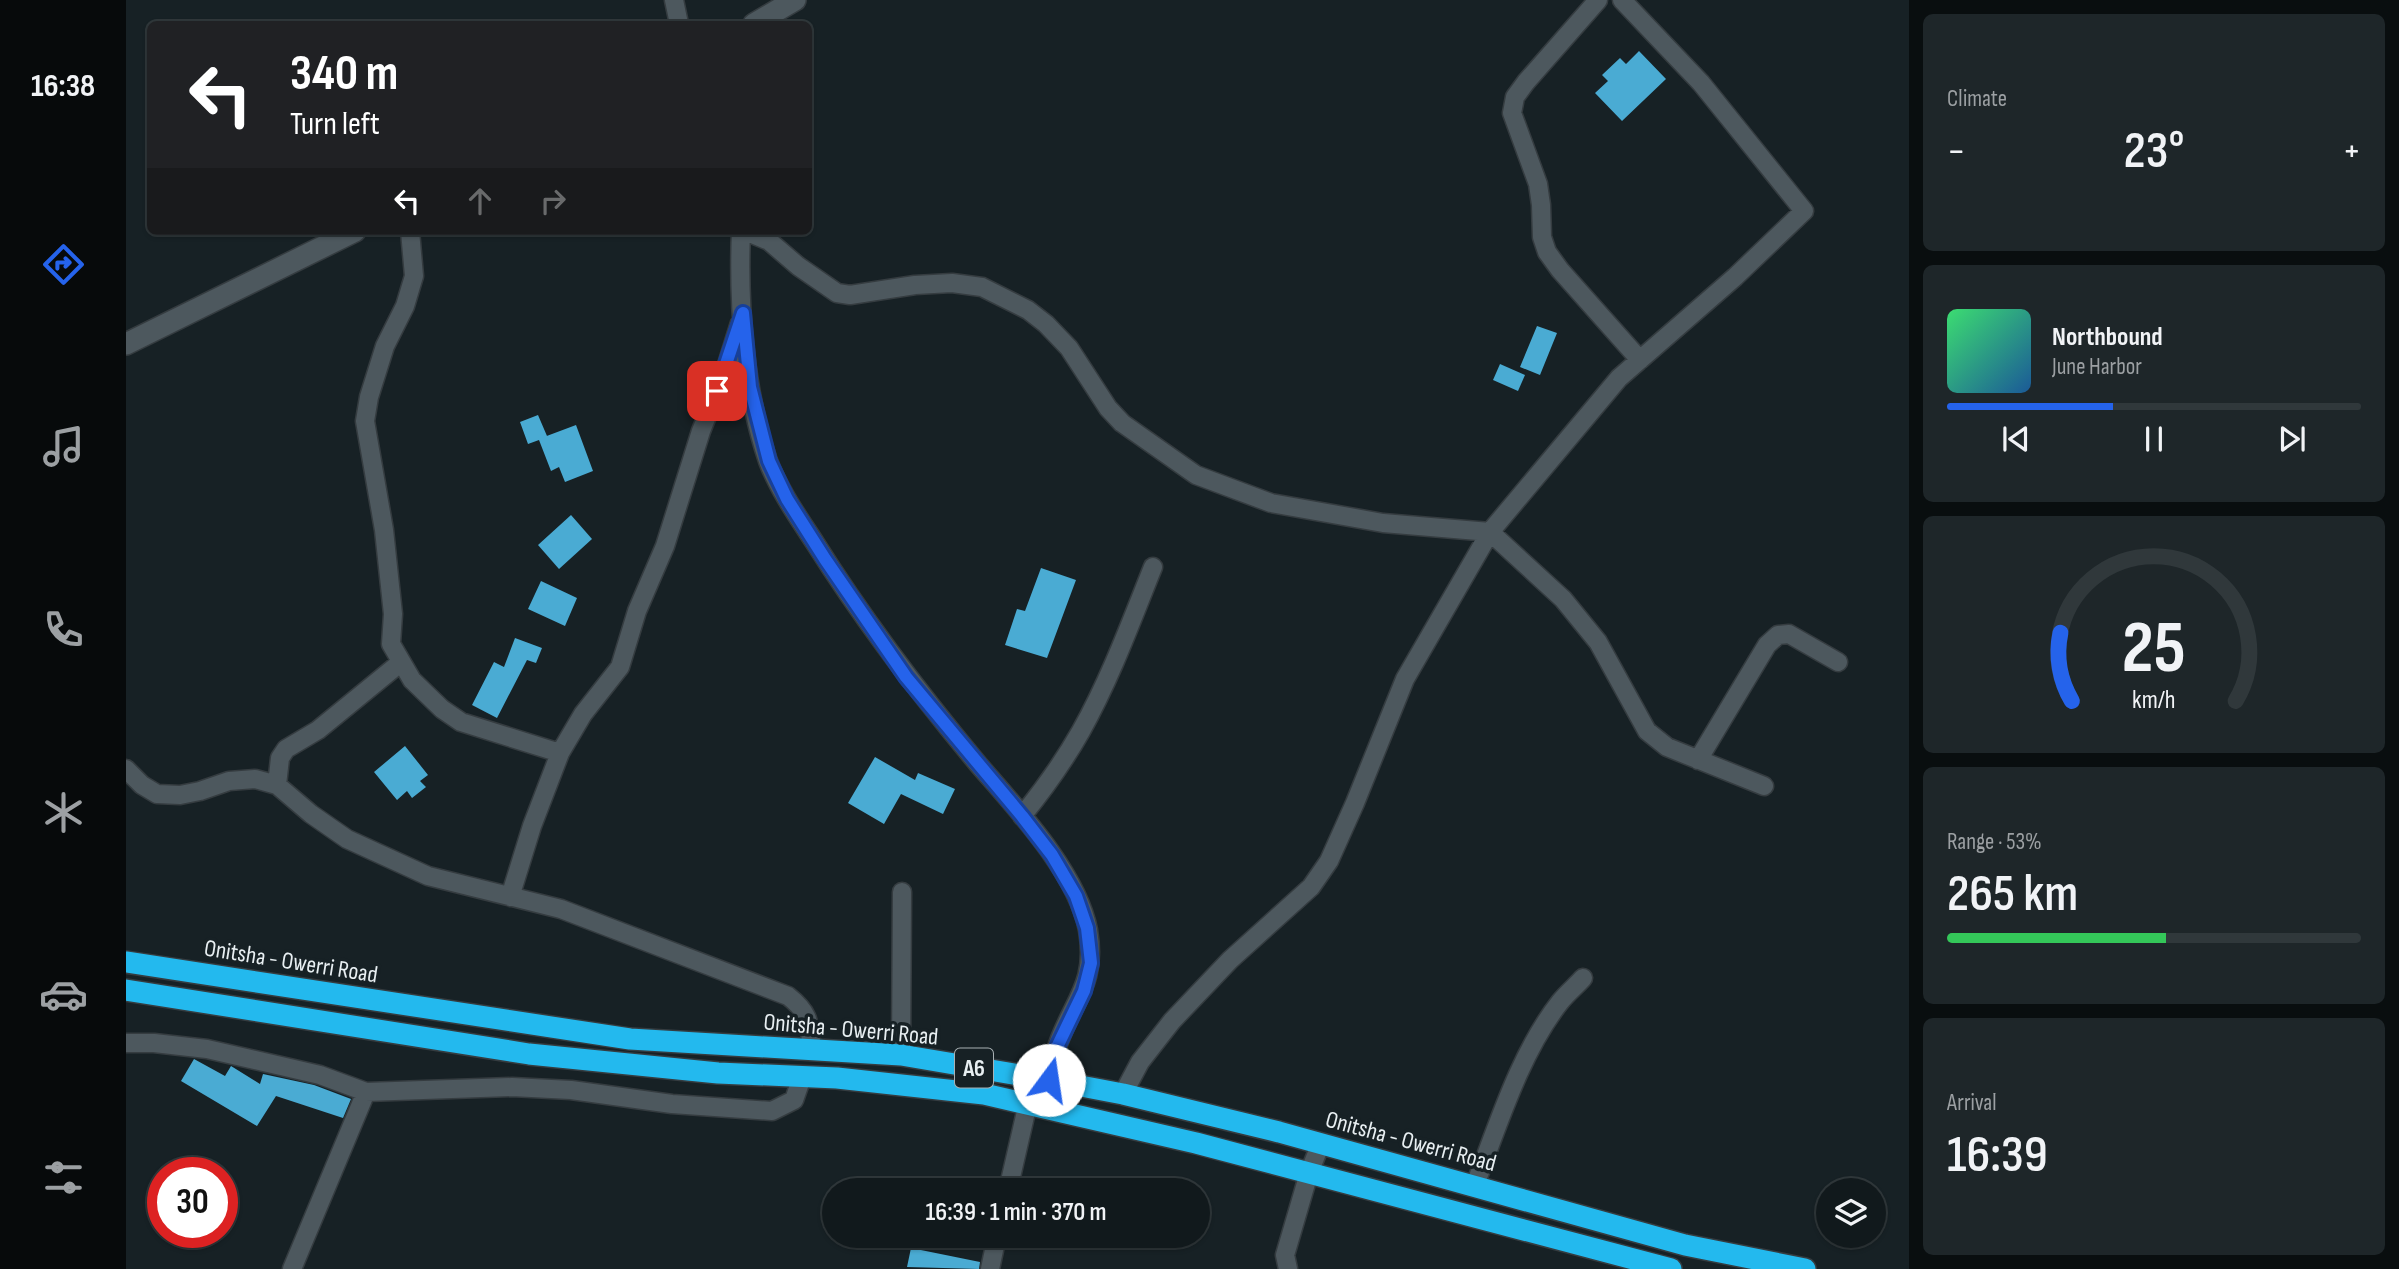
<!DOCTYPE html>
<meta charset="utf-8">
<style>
:root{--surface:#11191c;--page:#1e2629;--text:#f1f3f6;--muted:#9ca0a3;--line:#30383b;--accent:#2563eb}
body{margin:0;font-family:"Sofia Sans Condensed",sans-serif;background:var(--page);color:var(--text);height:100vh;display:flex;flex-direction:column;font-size:26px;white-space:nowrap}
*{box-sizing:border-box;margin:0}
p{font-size:23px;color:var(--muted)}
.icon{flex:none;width:38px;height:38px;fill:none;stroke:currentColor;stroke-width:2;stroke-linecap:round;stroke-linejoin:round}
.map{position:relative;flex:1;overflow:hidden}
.drawer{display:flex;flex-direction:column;gap:14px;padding:14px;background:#090e0f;width:490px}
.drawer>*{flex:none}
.guide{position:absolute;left:21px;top:21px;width:665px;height:214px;border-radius:10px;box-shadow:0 2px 5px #0004,0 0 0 2px var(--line);background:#202124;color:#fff;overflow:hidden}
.controls{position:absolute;left:1690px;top:1178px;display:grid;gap:14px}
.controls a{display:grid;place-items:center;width:70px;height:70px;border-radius:50%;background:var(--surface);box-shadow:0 2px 5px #0004,0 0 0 2px var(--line);font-size:35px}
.speed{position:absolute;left:21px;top:1157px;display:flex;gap:14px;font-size:35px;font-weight:700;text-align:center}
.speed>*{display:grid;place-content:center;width:91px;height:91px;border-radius:50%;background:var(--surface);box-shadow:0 2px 5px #0004,0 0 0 2px var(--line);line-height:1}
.speed .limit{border:10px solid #d22;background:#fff;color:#111}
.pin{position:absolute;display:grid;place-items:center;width:60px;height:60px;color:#fff;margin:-30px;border-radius:14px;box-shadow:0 4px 10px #0006}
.me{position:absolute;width:77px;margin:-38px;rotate:14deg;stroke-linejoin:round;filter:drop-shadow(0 0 5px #0008)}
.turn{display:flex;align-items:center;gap:24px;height:147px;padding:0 28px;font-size:32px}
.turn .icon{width:91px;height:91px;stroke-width:2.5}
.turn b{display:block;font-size:49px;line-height:60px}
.lanes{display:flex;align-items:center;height:66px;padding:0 28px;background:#0003;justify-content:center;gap:35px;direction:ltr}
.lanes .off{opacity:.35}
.big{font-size:52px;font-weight:600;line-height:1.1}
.drawer .card{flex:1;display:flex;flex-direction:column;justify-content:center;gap:10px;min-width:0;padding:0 24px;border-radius:10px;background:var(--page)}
.drawer .dial{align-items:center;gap:0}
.dial svg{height:182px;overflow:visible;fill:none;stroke:var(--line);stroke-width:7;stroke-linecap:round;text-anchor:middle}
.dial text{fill:var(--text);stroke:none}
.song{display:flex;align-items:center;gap:21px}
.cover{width:84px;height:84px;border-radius:10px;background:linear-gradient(135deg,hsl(140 70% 55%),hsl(210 70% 35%))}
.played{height:7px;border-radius:4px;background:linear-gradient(90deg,var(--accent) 40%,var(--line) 40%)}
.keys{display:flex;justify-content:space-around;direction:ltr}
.heat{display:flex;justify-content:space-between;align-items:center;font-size:38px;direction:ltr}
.charge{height:10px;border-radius:5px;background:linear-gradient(90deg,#34c759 53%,var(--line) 0)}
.trip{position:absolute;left:696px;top:1178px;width:388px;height:70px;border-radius:35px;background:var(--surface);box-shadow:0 2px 5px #0004,0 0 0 2px var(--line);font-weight:600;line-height:70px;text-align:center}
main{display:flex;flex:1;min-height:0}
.menu{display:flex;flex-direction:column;width:126px;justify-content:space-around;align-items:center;background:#070a0b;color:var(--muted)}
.menu .icon{width:49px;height:49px}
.menu .active{color:var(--accent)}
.menu b{font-size:32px;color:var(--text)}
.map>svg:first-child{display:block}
</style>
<main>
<nav class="menu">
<b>16:38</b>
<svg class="icon active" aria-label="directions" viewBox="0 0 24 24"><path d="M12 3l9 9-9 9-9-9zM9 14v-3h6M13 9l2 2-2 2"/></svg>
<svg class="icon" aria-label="music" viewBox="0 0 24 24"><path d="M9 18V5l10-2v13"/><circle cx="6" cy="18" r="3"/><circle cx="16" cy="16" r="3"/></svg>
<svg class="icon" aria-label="phone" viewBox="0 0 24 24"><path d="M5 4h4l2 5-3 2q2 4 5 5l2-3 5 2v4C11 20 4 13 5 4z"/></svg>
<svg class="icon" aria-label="climate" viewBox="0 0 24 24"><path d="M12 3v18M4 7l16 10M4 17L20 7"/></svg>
<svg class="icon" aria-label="car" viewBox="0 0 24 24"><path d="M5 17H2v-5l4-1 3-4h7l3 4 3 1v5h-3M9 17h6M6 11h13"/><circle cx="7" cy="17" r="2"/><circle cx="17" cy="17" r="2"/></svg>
<svg class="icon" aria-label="filters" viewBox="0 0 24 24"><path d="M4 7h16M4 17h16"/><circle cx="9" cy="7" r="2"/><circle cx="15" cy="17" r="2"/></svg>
</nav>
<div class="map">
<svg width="1783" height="1269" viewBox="0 0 1783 1269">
<rect width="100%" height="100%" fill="#172125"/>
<!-- building -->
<path fill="#4aabd3" d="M1513,51L1540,79L1496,121L1469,93L1482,81L1476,75L1494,58L1500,64Z
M1411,326L1431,333L1414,375L1394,367Z
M1374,364L1399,375L1392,391L1367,380Z
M412,415L421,436L418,437L450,425L467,471L439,482L433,467L425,471L413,440L402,444L394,422Z
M445,515L466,539L433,569L412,545Z
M915,568L950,580L921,658L879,645L891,609L899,611Z
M415,581L451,598L439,626L402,609Z
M389,638L416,648L410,663L401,660L371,718L346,705L368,662L378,667Z
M279,746L302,775L294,781L300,787L286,798L281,791L271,800L248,772Z
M749,757L789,780L792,773L829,789L817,814L775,794L758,824L722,803Z
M68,1059L99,1076L105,1066L134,1084L137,1074L188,1085L225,1099L217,1118L150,1096L131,1126L55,1081Z
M785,1248L854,1262L853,1269L781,1267Z"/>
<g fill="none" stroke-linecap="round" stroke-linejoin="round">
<!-- street casing -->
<g stroke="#353c40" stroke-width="21">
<path id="street" d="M548,0L553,24
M1472,0L1400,82L1389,97L1386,113L1412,184L1415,205L1416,237L1421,252L1434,270L1514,360
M284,231L288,276L279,306L259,346L243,397L239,421L258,530L267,614L265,644L286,680L316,709L335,722L434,753
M615,231C612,305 618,390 642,461C653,490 672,517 689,543C738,621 793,693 852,764C889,807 951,872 962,930C971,984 948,999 932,1044C928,1056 926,1068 923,1080
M619,231L643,241L672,266L711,293L724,295L789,285L826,283L856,287L902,310L920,324L943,348L982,408L996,423L1070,475L1145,503L1257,523L1364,532L1437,599L1472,642L1521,731L1541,747L1638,786
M1572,760L1641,645L1652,635L1663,634L1712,662
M0,769L16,785L31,794L54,795L74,791L103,781L129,779L151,785L185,814L221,839L302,876L435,909L662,996C684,1013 683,1023 686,1050
M151,785L154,758L160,749L192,730L274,663
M896,816C918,789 938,761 955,731C984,679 1005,622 1027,567
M384,897L406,826L434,753L457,714L494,667L511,611L539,546L575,431L599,371L614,323
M0,1043H28L81,1049L194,1075L240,1092L386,1087L445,1090L546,1104L646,1111L668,1100L676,1077
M775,1055L776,892
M997,1094L1014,1062L1046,1021L1104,960L1185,887L1203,861L1229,803L1279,679L1364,532L1493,378L1609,277L1678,211L1575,83L1496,0
M1349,1185C1372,1125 1394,1053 1434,1002C1441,993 1450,986 1457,978
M882,1190L902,1103
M166,1269L240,1092
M864,1269L871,1236
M1162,1269L1159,1255L1183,1173L1195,1143"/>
</g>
<!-- secondary casing -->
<g stroke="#353c40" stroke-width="24">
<path id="secondary" d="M628,24L669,0
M0,344L229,231"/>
</g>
<!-- highway casing -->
<g stroke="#353c40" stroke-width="24">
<path id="highway" d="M0,962L504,1039L775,1055L923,1080L997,1094L1153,1132L1559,1245L1679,1269
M0,990L403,1054L592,1073L711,1078L858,1094L1070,1143L1545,1269"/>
</g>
<!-- street -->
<use href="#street" stroke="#4d585e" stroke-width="18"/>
<!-- secondary -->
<use href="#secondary" stroke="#4d585e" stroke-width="21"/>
<!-- highway -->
<use href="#highway" stroke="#23b9ee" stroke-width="21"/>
</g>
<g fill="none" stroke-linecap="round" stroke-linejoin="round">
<!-- route casing -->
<g stroke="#184099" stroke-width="18">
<path id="route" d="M591,391L617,313L624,387L643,461L661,499L699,559L780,677L896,816L926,855L950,896L961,928L965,963L958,991L932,1045L923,1080"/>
</g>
<!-- route -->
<use href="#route" stroke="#2563eb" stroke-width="12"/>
</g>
<g text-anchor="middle" stroke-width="7" stroke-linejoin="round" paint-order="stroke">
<!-- shield labels -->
<rect fill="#172125" stroke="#a9b1b4" stroke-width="2" x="829" y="1048.5" width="38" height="39" rx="5"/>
<g font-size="23" font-weight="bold" fill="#e8eff2">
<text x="848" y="1076">A6</text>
</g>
<!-- street labels -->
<g font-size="24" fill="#e8eff2" stroke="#172125">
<text transform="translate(165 961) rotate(9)" y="8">Onitsha - Owerri Road</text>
<text transform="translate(725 1029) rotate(5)" y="8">Onitsha - Owerri Road</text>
<text transform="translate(1285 1141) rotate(15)" y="8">Onitsha - Owerri Road</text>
</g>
</g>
</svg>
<div class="controls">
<a><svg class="icon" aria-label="layers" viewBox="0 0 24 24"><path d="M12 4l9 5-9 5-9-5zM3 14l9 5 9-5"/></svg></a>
</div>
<div class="speed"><div class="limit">30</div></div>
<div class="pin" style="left:591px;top:391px;background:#d93025"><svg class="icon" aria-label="arrive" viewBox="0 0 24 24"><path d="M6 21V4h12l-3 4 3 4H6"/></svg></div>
<svg class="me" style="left:923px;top:1080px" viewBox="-20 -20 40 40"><circle r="19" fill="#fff"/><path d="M0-13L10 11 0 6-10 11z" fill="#2563eb"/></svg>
<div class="trip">16:39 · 1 min · 370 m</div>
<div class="guide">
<div class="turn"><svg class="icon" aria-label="left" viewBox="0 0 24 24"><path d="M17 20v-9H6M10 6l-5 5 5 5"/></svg><div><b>340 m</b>Turn left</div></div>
<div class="lanes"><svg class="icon" aria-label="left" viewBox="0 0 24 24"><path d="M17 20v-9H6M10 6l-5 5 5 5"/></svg><svg class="icon off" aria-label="ahead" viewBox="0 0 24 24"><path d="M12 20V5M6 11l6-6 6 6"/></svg><svg class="icon off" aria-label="right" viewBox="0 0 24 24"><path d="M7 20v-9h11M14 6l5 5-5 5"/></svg></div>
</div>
</div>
<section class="drawer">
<div class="card"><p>Climate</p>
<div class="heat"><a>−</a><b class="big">23°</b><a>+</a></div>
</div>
<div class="card">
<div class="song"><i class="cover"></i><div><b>Northbound</b><p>June Harbor</p></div></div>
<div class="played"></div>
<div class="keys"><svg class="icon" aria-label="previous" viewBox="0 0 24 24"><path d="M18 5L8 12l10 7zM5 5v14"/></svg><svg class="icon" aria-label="pause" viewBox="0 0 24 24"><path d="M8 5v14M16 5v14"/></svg><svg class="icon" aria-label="next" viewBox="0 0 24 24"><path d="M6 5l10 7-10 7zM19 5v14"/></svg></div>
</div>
<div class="card dial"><svg viewBox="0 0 100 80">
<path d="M14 69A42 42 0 1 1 86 69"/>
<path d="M14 69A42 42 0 0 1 9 39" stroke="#2563eb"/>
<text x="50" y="56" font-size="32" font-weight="700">25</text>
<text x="50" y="72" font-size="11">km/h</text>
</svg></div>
<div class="card"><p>Range · 53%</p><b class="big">265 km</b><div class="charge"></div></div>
<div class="card"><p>Arrival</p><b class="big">16:39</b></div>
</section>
</main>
